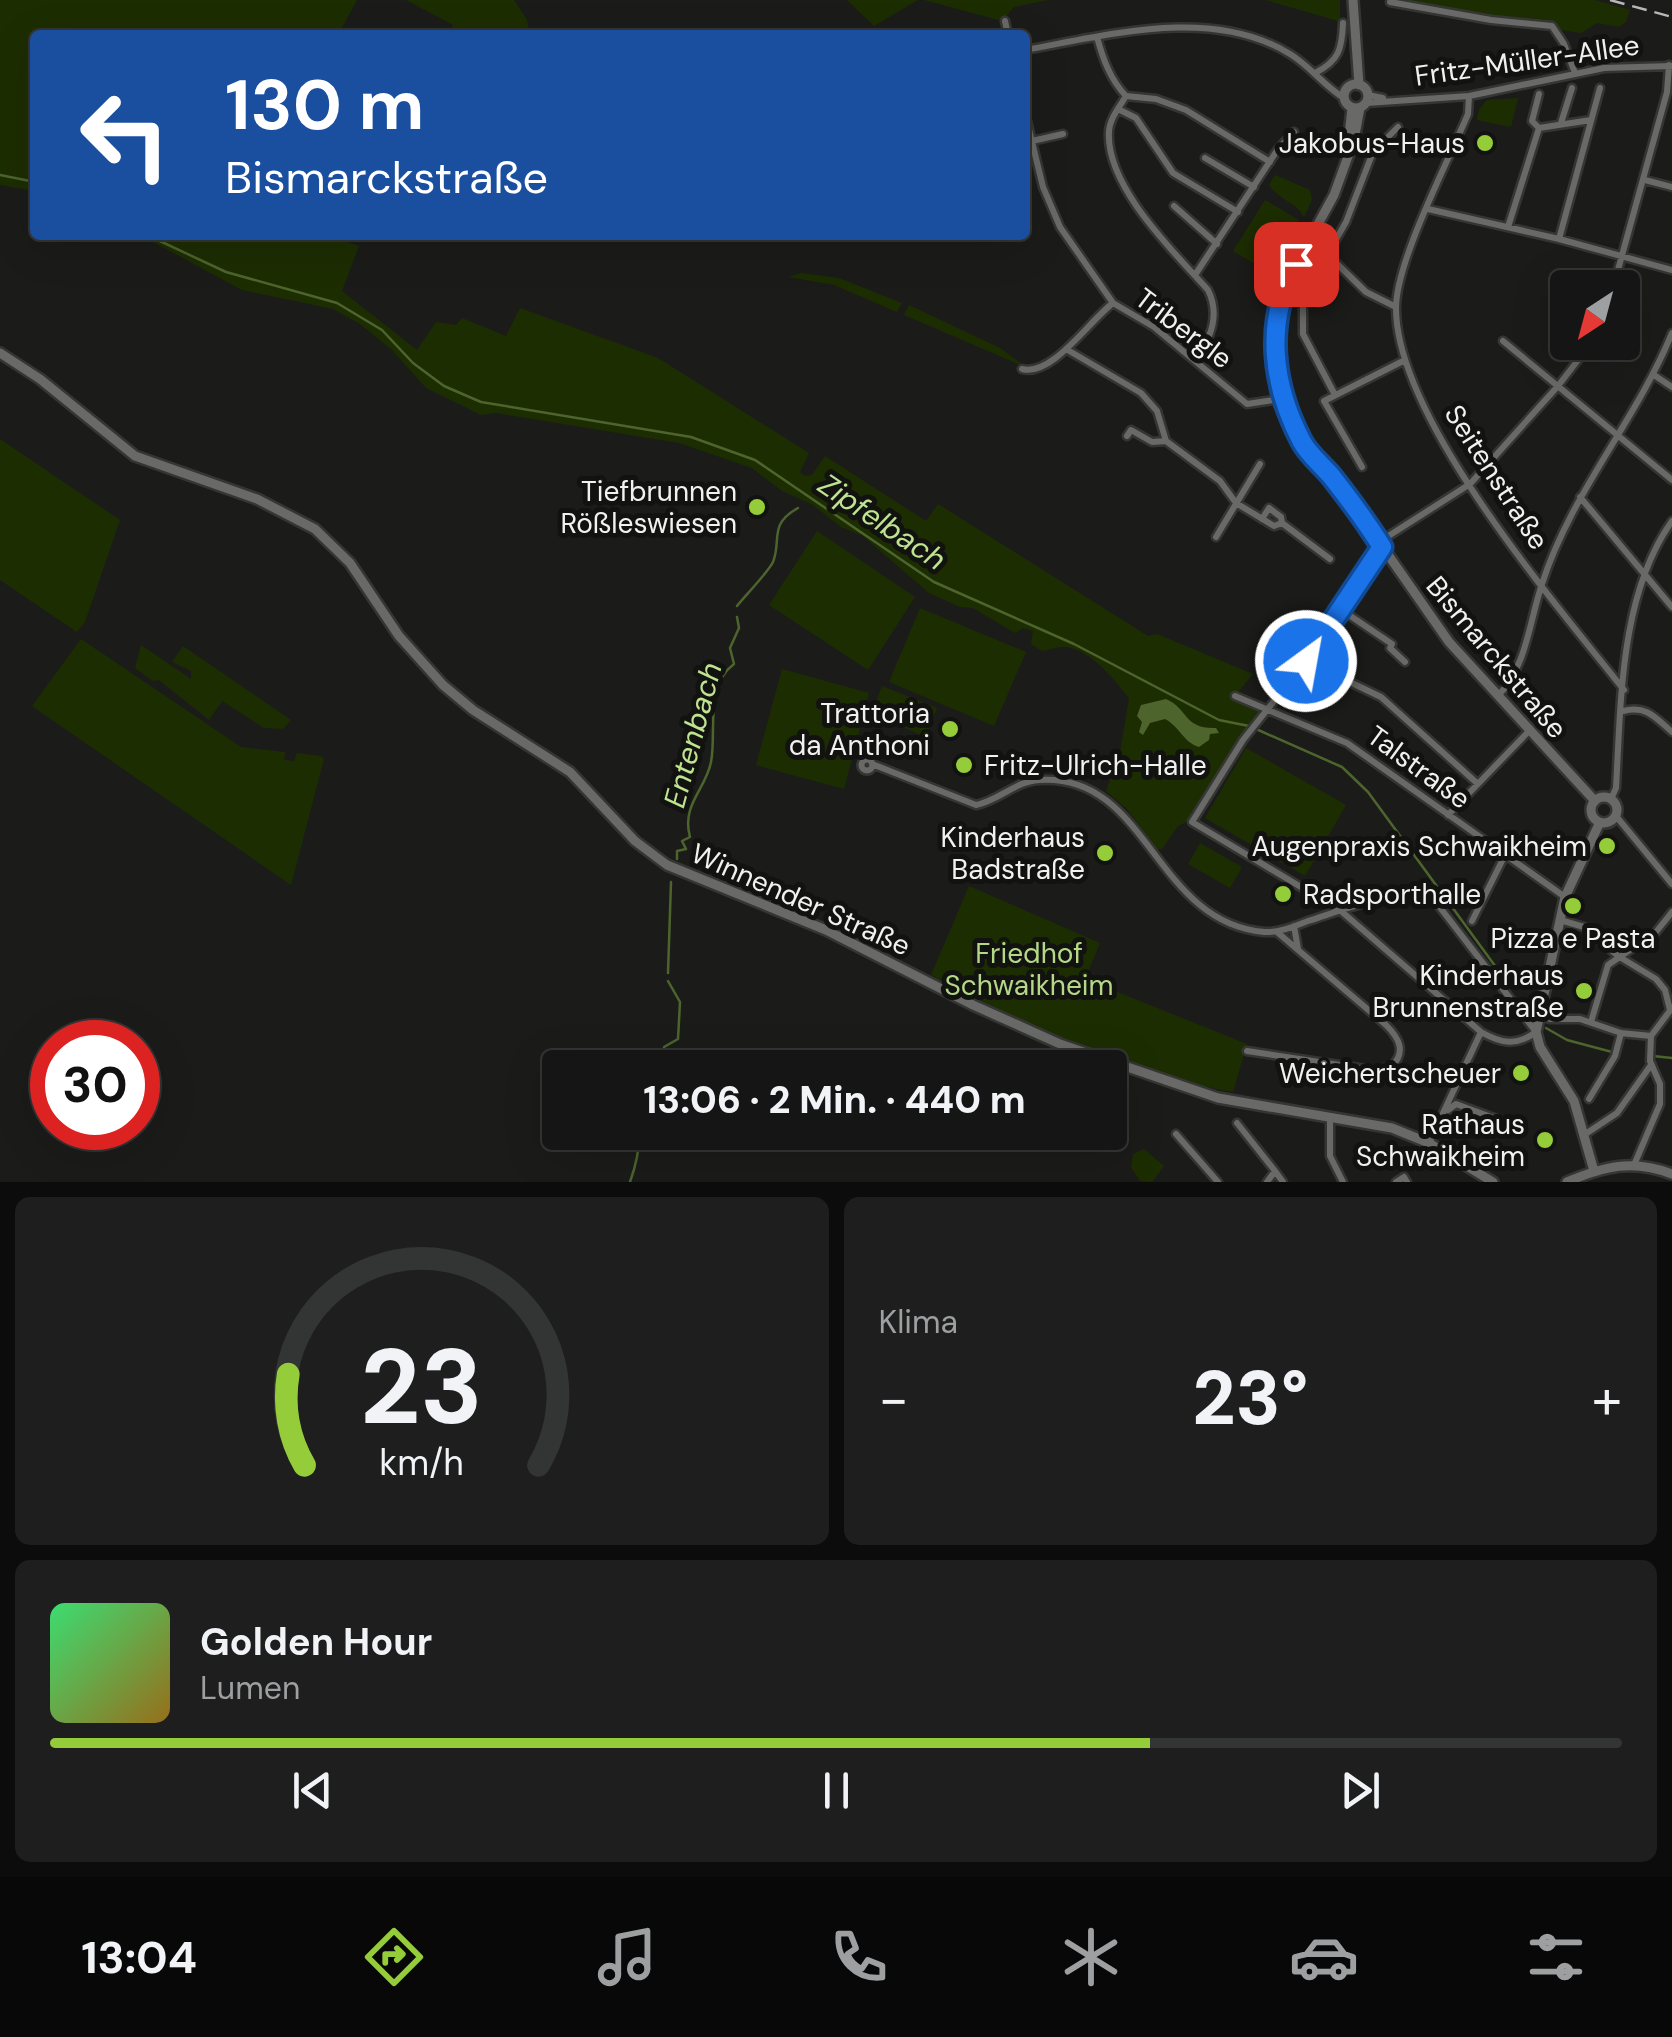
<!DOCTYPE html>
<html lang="de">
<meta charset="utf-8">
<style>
:root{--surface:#141514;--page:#1d1e1d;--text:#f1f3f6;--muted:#9d9fa0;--line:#333434;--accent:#95cc3a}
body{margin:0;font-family:"DM Sans",sans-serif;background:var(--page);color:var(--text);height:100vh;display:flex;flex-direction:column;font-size:38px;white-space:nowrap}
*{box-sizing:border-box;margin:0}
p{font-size:32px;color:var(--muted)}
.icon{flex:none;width:55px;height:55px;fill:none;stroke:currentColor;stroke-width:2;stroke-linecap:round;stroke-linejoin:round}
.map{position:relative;height:1182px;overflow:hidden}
.panel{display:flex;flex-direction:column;gap:15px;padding:15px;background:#0b0c0b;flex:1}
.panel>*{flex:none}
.top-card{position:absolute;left:30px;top:30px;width:1000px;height:210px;border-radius:10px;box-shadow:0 10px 40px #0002,0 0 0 2px var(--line);background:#1a4fa0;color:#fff;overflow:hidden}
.needle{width:65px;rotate:216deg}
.buttons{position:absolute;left:1550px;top:270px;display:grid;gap:20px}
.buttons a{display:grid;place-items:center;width:90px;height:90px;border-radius:10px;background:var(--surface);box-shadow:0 10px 40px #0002,0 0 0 2px var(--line);font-size:50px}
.speed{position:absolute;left:30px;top:1020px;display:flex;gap:20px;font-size:50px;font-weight:700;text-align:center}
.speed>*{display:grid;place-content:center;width:130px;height:130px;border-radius:50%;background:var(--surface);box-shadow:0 10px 40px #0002,0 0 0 2px var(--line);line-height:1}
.speed .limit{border:15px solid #d22;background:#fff;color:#111}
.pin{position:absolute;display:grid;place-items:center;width:85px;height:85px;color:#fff;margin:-42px;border-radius:20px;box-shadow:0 5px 15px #0006}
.me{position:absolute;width:110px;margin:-55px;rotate:32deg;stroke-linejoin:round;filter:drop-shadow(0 0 8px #0008)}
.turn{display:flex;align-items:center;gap:35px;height:210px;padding:0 30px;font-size:45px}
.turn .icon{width:130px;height:130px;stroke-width:2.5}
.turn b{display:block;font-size:70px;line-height:85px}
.big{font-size:75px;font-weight:800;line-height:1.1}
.panel .widget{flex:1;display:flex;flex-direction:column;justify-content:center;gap:15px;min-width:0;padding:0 35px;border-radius:15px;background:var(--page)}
.panel .dial{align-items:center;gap:0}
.dial svg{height:260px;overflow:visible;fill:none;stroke:var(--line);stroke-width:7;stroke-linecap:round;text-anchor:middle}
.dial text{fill:var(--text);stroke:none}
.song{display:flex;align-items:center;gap:30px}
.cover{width:120px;height:120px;border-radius:15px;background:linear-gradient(135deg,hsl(140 70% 55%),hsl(40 70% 35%))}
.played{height:10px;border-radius:5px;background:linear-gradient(90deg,var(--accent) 70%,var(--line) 70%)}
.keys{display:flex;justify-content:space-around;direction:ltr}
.heat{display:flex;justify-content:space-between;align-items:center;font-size:55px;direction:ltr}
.panel .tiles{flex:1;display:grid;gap:15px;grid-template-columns:1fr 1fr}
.widget:last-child{grid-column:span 2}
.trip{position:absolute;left:542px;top:1050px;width:585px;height:100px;border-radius:10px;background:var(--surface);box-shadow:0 10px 40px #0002,0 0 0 2px var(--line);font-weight:800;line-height:100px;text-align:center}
.tabs{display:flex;height:160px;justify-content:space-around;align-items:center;background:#080808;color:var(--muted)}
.tabs .icon{width:70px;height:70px}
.tabs .selected{color:var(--accent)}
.tabs b{font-size:45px;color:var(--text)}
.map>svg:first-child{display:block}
</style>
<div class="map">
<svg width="1672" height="1182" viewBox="0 0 1672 1182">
<rect width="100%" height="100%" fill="#1b1c1a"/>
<!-- green -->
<path fill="#1d2d02" d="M0,0H357L338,35H35V191L0,185Z
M406,0H514L527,20L530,35H448L453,25Z
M847,0H918L874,26Z
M924,0H1048L1014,7L1002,21Z
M1266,0H1340V20L1338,21Z
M1400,0H1595L1630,10L1626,22L1619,27L1597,23L1581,33L1561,30L1555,23L1543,19L1492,17Z
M1518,98L1511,127L1477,120L1479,110L1487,100Z
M1275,175L1310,190L1312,200L1304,217C1296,202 1278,199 1269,185Z
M1265,200L1299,220L1268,272L1233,251Z
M140,235H328L359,246L342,291L417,350L436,322L456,325L462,318L506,336L520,308L658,358L809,453L800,472L805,476L812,475L825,456L926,521L938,504L1148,636L1157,634L1253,674L1234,697L1259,712L1192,819L1178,826L1162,849H1157L1127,809L1106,791L1120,753L1129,698C1114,680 1092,650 1066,647C1059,646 1049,650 1042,651L1031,644L1033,631L1023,628L1015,633L973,608L960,607L929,593L863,536L841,527L813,505L782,491L752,468L679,443L496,413L481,415L426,388L392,350L360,324L333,309L242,290Z
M801,273L839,278L902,303L897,312L834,285L789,277Z
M909,305L1000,348L1027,368L904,315Z
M0,439L120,520L85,622L77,632L0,580Z
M817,531L915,597L868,670L769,605Z
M920,608L1026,652L994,726L889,682Z
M81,639L241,747L285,752L284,760L294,761L297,753L321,756L324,759L291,885L32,706Z
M141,645L191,679V671L172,662L183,646L291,720L283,729L264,728L222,701L209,720L159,680L153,681L135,668Z
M782,669L869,693L844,789L756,765Z
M882,686L937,708L926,737L871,714Z
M1246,748L1346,805L1305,876L1205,818Z
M1200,843L1242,867L1230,888L1188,864Z
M969,886L1100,943L1085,979L1247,1044L1233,1092L1184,1083L1070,1045L931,975Z
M1144,1149L1164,1166L1152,1182L1140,1181L1131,1167L1133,1154Z"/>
<!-- water -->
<path fill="#4d642d" d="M1166,699C1189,709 1183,729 1216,728L1219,733L1210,734L1209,740L1199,747C1183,742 1180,727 1165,719L1150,723L1143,735L1139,732L1142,722L1137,716L1141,705Z"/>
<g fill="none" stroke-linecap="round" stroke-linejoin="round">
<!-- stream -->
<path stroke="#4d642d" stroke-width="2.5" d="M0,175L35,182
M147,235L226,272L337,303L382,330L413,363L444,386L481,402L691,437L755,460L934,582L1074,644L1219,720L1249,726
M737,606C745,596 769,571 773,562C782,539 768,525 798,508
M1256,729L1342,767L1368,792L1509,985
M677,859V851L686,849L682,841L690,837C681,805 706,789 711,762C717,732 704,686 734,664L730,648L739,628L737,617
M668,973L671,882
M1546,1028L1567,1040L1612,1052
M1653,1056L1672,1058
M664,1068V1047L678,1039L680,1002L668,981
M630,1182C636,1165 640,1150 639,1132"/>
<!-- minor casing -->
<g stroke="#353634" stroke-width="11">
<path id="minor" d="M1390,2L1491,20L1552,26L1564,44L1575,73
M1005,21L1008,35
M1097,37C1103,59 1110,79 1126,96
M1025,50C1109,35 1212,6 1290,54C1310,66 1324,86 1344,98
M1315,73C1339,61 1342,49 1343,23
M1368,95L1383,98
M1126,96C1120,106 1110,118 1109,131C1105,186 1174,252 1208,290C1220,314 1211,339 1195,360
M1126,96L1156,99L1186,110L1270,162
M1469,96L1468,114C1448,162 1397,259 1396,307C1395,418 1556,604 1624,690
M1366,103L1469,96L1604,68L1672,66
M1118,109L1136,118L1173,173L1238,212
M1025,113L1043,187L1060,227L1113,303L1154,327L1247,404L1280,399
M1561,123L1572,88
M1539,128L1532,121L1539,94
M1032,141L1063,134
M1205,158L1254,187
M1645,180L1672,187
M1174,206L1217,244
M1428,209L1559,239L1672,270
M1508,227L1539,128L1591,120
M1559,239L1600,88
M1328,255L1366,292L1396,307
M1195,275L1278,149L1294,132
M1613,288L1667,92L1669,65
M1503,341L1672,480
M1066,349L1141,393L1157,411L1166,441L1220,481L1236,503L1274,526L1282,523L1281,517L1269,508L1262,519
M1022,369C1052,377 1089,321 1113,303
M1654,375L1672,387
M1335,395L1303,334V307L1314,278L1346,222L1373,152L1398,127
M1127,436L1131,430L1152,442L1166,441
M1362,467L1324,401L1405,360
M1580,497L1672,607
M1282,523L1330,559
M1216,537L1260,464
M1379,542L1470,484L1558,386L1592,342
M1340,609L1392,644L1390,648L1405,662
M1306,661L1381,697L1478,784
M1235,696L1347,743L1565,897
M1498,696C1527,666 1529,622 1542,584C1571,493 1636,421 1672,333
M1623,711C1646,705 1655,717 1672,732
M861.5 765a5.5 5.5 0 1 1 11 0a5.5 5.5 0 1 1-11 0Z
M872,764L976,805C998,801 1016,781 1039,780C1149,773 1153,922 1264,932C1279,933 1295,926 1308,921C1346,909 1395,888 1435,901L1536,1032C1517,1046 1502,1044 1481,1032L1341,911L1192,822L1243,740L1306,661L1382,547
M1611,799L1616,788C1621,701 1620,594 1672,521
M1448,815L1528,732
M1616,816L1672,884
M1560,920L1584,927L1618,956L1656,979L1665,990L1670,1010
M1472,921L1504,857
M1294,926L1298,949
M1538,1015L1550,1019H1580L1621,1033L1651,1036
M1591,1022L1608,965L1656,932L1672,912
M1247,1051L1372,1070L1391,1067C1407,1052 1399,1038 1386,1025L1277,932
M1589,1099L1615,1056L1621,1033
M1448,1110L1456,1104L1502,1121
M1330,1117V1156L1343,1182
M1237,1123L1275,1171
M1176,1134L1218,1182
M1584,1135L1617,1113L1651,1065
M1429,1143L1481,1032
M1634,1165L1660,1104V1084L1650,1061L1651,1036L1672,1008
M1267,1182L1275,1171L1283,1182
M1396,1182L1404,1177L1407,1182"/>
</g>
<!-- tertiary casing -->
<g stroke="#353634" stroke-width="14">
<path id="tertiary" d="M1353,0L1359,85
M1344 96a12 12 0 1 1 24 0a12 12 0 1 1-24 0Z
M1360,108L1354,140L1334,195L1288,279L1278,309L1273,370L1277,399L1293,434L1345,493L1449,642L1595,801
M1348,145L1352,108
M1278,371L1289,413L1300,437
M1591 810a13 13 0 1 1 26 0a13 13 0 1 1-26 0Z
M1594,1171L1574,1101L1540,1047L1536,1032L1565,897L1600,822"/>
</g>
<!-- secondary casing -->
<g stroke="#353634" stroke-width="14">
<path id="secondary" d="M0,353L40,379L135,456L257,499L315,529L350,563L399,636L443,685L473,710L570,772L635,841L667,865L826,930L973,1005L1060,1044L1218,1098L1392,1128L1429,1143L1493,1182
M1567,1182C1604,1166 1633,1159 1672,1174"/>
</g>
<!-- minor -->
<use href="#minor" stroke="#696a68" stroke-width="6"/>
<!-- tertiary -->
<use href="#tertiary" stroke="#696a68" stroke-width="9"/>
<!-- secondary -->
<use href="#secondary" stroke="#696a68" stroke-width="9"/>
<!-- rail -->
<path stroke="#b8b9b7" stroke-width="2.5" stroke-dasharray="15 8" stroke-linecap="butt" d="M1610,0L1672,17"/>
</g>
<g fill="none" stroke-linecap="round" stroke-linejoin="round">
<!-- route casing -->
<g stroke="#114b97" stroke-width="25">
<path id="route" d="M1296,264C1264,322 1272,385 1302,442C1309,455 1323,466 1332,477C1350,500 1367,523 1382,547L1306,661"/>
</g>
<!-- route -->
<use href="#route" stroke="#1a73e8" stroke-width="18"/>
</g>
<!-- markers -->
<g fill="#95cc3a" stroke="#121311" stroke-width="4">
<circle cx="1485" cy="143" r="10"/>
<circle cx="757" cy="507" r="10"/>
<circle cx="950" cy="729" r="10"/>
<circle cx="964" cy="765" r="10"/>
<circle cx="1607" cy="846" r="10"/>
<circle cx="1105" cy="853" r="10"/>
<circle cx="1283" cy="894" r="10"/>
<circle cx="1573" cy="906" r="10"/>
<circle cx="1584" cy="991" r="10"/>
<circle cx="1521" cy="1073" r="10"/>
<circle cx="1545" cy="1140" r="10"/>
</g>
<g text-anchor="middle" stroke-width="10" stroke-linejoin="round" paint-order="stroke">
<!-- street labels -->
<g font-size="28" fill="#f1f2f0" stroke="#121311">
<text transform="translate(1527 60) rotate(-8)" y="10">Fritz-Müller-Allee</text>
<text transform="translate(1184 328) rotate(37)" y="10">Tribergle</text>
<text transform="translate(1497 477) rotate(57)" y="10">Seitenstraße</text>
<text transform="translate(1497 657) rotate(50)" y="10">Bismarckstraße</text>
<text transform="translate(1419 767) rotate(36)" y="10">Talstraße</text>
<text transform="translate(801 899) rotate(24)" y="10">Winnender Straße</text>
</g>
<!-- poi labels -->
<g font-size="28" fill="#f1f2f0" stroke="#121311" text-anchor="end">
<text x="1465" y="153">Jakobus-Haus</text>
<text x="737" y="501">Tiefbrunnen<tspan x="737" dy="32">Rößleswiesen</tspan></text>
<text x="930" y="723">Trattoria<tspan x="930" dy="32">da Anthoni</tspan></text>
<text x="984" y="775" text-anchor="start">Fritz-Ulrich-Halle</text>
<text x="1085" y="847">Kinderhaus<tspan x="1085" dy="32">Badstraße</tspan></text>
<text x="1587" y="856">Augenpraxis Schwaikheim</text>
<text x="1303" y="904" text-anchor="start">Radsporthalle</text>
<text x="1573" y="948" text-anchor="middle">Pizza e Pasta</text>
<text x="1564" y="985">Kinderhaus<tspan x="1564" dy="32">Brunnenstraße</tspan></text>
<text x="1501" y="1083">Weichertscheuer</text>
<text x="1525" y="1134">Rathaus<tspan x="1525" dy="32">Schwaikheim</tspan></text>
</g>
<!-- park labels -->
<g font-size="28" fill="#b4d886" stroke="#121311">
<text x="1029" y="963">Friedhof<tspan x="1029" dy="32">Schwaikheim</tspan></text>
</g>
<!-- water labels -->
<g font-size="30" font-style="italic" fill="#bfe391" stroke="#121311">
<text transform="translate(882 522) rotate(34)" y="10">Zipfelbach</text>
<text transform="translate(693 735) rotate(-75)" y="10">Entenbach</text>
</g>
</g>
</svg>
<div class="buttons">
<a><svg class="needle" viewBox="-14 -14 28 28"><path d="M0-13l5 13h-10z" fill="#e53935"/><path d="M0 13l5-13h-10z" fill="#9d9fa0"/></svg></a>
</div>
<div class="speed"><div class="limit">30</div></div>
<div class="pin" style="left:1296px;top:264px;background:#d93025"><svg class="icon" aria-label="arrive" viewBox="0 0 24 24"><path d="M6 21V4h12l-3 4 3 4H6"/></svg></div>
<svg class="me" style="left:1306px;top:661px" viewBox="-20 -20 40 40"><circle r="17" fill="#1a73e8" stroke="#fff" stroke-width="3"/><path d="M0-11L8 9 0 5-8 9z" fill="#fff"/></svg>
<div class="trip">13:06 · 2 Min. · 440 m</div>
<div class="top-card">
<div class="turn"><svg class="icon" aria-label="left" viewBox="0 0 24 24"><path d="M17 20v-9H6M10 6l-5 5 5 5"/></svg><div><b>130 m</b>Bismarckstraße</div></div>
</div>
</div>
<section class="panel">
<div class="tiles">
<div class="widget dial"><svg viewBox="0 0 100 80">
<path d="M14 69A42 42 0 1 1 86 69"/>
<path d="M14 69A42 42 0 0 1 9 41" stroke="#95cc3a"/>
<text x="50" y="56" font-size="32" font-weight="700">23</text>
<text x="50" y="72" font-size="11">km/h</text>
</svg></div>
<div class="widget"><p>Klima</p>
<div class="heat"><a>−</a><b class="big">23°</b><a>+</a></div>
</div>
<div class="widget">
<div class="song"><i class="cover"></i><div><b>Golden Hour</b><p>Lumen</p></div></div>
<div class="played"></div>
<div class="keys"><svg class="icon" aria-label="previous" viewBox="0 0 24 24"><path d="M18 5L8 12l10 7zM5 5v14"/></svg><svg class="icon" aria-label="pause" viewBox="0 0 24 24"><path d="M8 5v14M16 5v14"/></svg><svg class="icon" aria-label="next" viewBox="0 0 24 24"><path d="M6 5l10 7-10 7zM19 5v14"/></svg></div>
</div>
</div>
</section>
<nav class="tabs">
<b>13:04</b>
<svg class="icon selected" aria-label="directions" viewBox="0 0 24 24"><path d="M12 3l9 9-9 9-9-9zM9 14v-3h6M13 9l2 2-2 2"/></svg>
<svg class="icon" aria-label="music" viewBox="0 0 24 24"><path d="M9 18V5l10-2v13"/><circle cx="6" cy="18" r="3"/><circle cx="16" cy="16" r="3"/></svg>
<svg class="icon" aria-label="phone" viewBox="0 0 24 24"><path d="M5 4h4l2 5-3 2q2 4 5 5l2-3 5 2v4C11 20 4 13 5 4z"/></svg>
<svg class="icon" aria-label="climate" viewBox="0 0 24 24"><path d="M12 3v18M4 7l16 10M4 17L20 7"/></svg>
<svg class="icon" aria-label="car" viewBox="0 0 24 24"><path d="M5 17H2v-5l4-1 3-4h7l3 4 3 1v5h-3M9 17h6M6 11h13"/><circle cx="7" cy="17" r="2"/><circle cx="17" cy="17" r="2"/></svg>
<svg class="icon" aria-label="filters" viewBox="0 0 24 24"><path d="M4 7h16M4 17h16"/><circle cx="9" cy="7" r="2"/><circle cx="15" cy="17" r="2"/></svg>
</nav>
